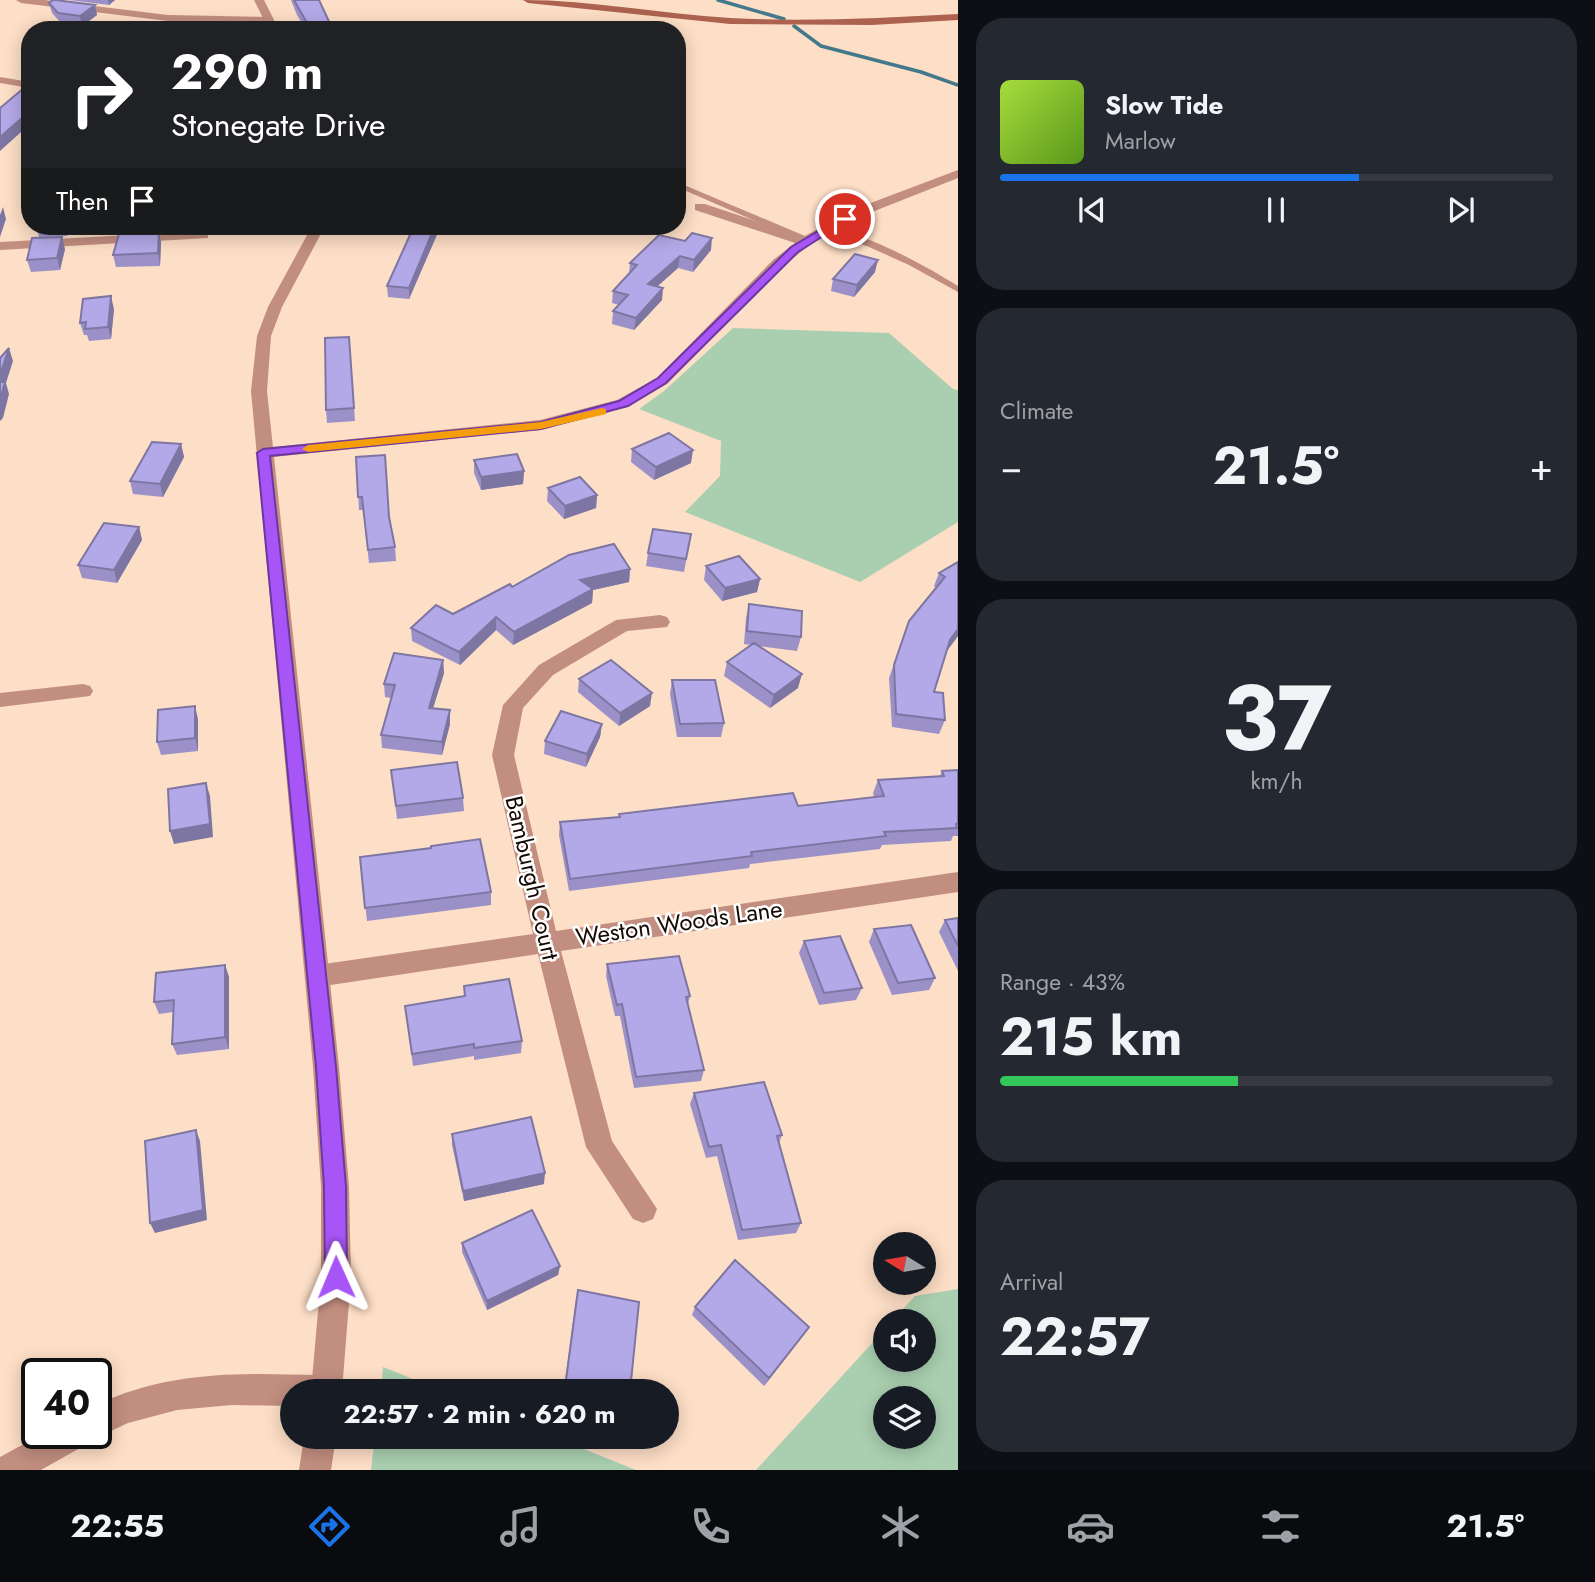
<!DOCTYPE html>
<meta charset="utf-8">
<style>
:root{--surface:#171b24;--page:#242831;--text:#f1f3f6;--muted:#9ea1a6;--line:#363941;--accent:#1a73e8}
body{margin:0;font-family:Jost,sans-serif;background:var(--page);color:var(--text);height:100vh;display:flex;flex-direction:column;font-size:26px;white-space:nowrap}
*{box-sizing:border-box;margin:0}
p{font-size:23px;color:var(--muted)}
.icon{flex:none;width:38px;height:38px;fill:none;stroke:currentColor;stroke-width:2;stroke-linecap:round;stroke-linejoin:round}
.map{position:relative;flex:1;overflow:hidden}
.details{display:flex;flex-direction:column;gap:18px;padding:18px;background:#0d0f14;width:637px}
.details>*{flex:none}
.guide{position:absolute;left:21px;top:21px;width:665px;height:214px;border-radius:28px;box-shadow:0 4px 18px #0003;background:#202124;color:#fff;overflow:hidden}
.needle{width:46px;rotate:281deg}
.buttons{position:absolute;left:873px;top:1232px;display:grid;gap:14px}
.buttons a{display:grid;place-items:center;width:63px;height:63px;border-radius:50%;background:var(--surface);box-shadow:0 4px 18px #0003;font-size:35px}
.speed{position:absolute;left:21px;top:1358px;display:flex;gap:14px;font-size:35px;font-weight:700;text-align:center}
.speed>*{display:grid;place-content:center;width:91px;height:91px;border-radius:50%;background:var(--surface);box-shadow:0 4px 18px #0003;line-height:1}
.speed .limit{border:4px solid #111;border-radius:10px;background:#fff;color:#111}
.pin{position:absolute;display:grid;place-items:center;width:60px;height:60px;color:#fff;margin:-30px;border:4px solid #fff;border-radius:50%;box-shadow:0 2px 7px #0007}
.me{position:absolute;width:77px;margin:-38px;rotate:359deg;stroke-linejoin:round;filter:drop-shadow(0 0 5px #0008)}
.turn{display:flex;align-items:center;gap:24px;height:147px;padding:0 35px;font-size:32px}
.turn .icon{width:91px;height:91px;stroke-width:2.5}
.turn b{display:block;font-size:49px;line-height:60px}
.then{display:flex;align-items:center;height:66px;padding:0 35px;background:#0003;gap:14px;font-size:26px}
.big{font-size:52px;font-weight:700;line-height:1.1}
.details .widget{flex:1;display:flex;flex-direction:column;justify-content:center;gap:10px;min-width:0;padding:0 24px;border-radius:28px;background:var(--page)}
.details .dial{align-items:center;gap:0}
.dial b{font-size:91px;line-height:1}
.song{display:flex;align-items:center;gap:21px}
.cover{width:84px;height:84px;border-radius:10px;background:linear-gradient(135deg,hsl(80 70% 55%),hsl(90 70% 35%))}
.played{height:7px;border-radius:4px;background:linear-gradient(90deg,var(--accent) 65%,var(--line) 65%)}
.keys{display:flex;justify-content:space-around;direction:ltr}
.heat{display:flex;justify-content:space-between;align-items:center;font-size:38px;direction:ltr}
.charge{height:10px;border-radius:5px;background:linear-gradient(90deg,#34c759 43%,var(--line) 0)}
.trip{position:absolute;left:280px;top:1379px;width:399px;height:70px;border-radius:35px;background:var(--surface);box-shadow:0 4px 18px #0003;font-weight:700;line-height:70px;text-align:center}
.menu{display:flex;height:112px;justify-content:space-around;align-items:center;background:#090b0e;color:var(--muted)}
.menu .icon{width:49px;height:49px}
.menu .selected{color:var(--accent)}
.menu b{font-size:32px;color:var(--text)}
main{display:flex;flex:1;min-height:0}
.map>svg:first-child{display:block}
</style>
<main>
<div class="map">
<svg width="958" height="1470" viewBox="0 0 958 1470">
<rect width="100%" height="100%" fill="#fddec6"/>
<!-- green -->
<path fill="#aacfb0" fill-rule="evenodd" d="M733,328L889,333L953,389L958,390V522L860,582L685,512L720,476L721,441L639,409L664,391Z
M958,1289V1470H756L885,1329L886,1360H924V1321H892L915,1296ZM886,1398H924V1437H886Z
M383,1367L443,1391H381Z
M375,1437H554L636,1470H371Z"/>
<g fill="none" stroke-linecap="round" stroke-linejoin="round">
<!-- stream -->
<path stroke="#44798b" stroke-width="3.5" d="M718,0L784,19
M794,26L821,46L921,72L958,85"/>
<!-- service -->
<path fill="#c28e80" fill-rule="evenodd" d="M677,182L805,236L806,238L799,240L677,187Z
M819,228C857,227 926,266 958,286V292L909,265L869,247L835,234L819,232Z"/>
<!-- minor -->
<path fill="#c28e80" fill-rule="evenodd" d="M16,0H45L168,15L269,17L274,20L269,23L168,21L21,3Z
M0,77L30,82V88L0,83Z
M958,170V178L862,216L816,240L783,266L667,384L629,406L541,430L263,458L255,453L263,448L540,420L617,400L657,378L773,260L795,243L695,210V204H705L803,237L852,210Z
M203,231L208,232V238L0,250V242Z
M660,615L667,617L670,622L667,627L627,631L553,675L523,708L514,755L556,931L958,872V892L561,951L612,1141L657,1209L653,1219L643,1223L633,1219L586,1147L538,954L317,987L308,984L305,976L308,968L317,965L533,934L492,755L503,705L539,665L616,620Z
M83,684L90,686L93,691L90,696L0,707V693Z
M260,1374L318,1375L329,1380L334,1391H292V1406L232,1405L177,1410L128,1423L96,1438L91,1436L87,1444L41,1470H0V1457L44,1433H96V1405C149,1380 202,1374 260,1374Z"/>
<!-- tertiary -->
<path fill="#c28e80" fill-rule="evenodd" d="M254,0H264L279,30H269Z
M312,226H325L282,307L271,336L267,391L339,1067L349,1187L351,1277L342,1391H311L321,1277V1187L313,1067L251,391L257,336L268,307Z
M304,1437H336L331,1470H299Z"/>
<!-- secondary -->
<path fill="#ad624f" fill-rule="evenodd" d="M523,0C592,0 661,14 730,18C805,22 882,18 958,14V20L872,25L730,24L528,3Z"/>
</g>
<!-- wall -->
<path fill="#9b91c8" d="M69,0H115L109,5Z
M291,0H319L333,30H306L297,15Z
M49,3L95,5L97,15L82,26L61,23L52,13Z
M36,226H69L67,236L39,237Z
M123,226H162V231L125,233Z
M414,226H439V230L409,299L388,297L387,286Z
M159,231L161,243L160,266L116,267L113,255Z
M65,249L60,270L31,272L27,260Z
M711,250L693,272L678,268L658,286L662,300L634,330L612,324L613,311L619,305L612,303L613,291L629,274L630,263Z
M875,272L854,297L831,291L833,279Z
M114,309L111,339L89,341L87,335H84L80,323Z
M349,337L355,421L327,423L326,410Z
M181,444L184,457L163,497L133,494L130,481Z
M632,449L691,463L654,480L631,462Z
M356,457L389,517L395,547L396,561L369,563L363,510H359Z
M474,460L524,471L523,484L481,490L474,473Z
M548,488L597,495L596,508L564,519L547,501Z
M139,527L142,540L117,583L82,578L78,565Z
M691,534L684,572L646,566L648,553Z
M958,562V636L947,651L934,692L945,720L939,734L892,727L889,678L909,621L936,588L934,586L939,573Z
M706,566L760,579L757,592L722,601L704,580Z
M630,569L629,582L593,590L592,603L513,645L496,630L460,665L412,641L411,628L453,614L512,587Z
M749,604L801,637L797,651L759,646L798,688L770,708L724,676L727,662L751,645L744,644L746,618Z
M443,660L444,673L433,708L450,724L442,755L382,748L381,735L391,698L385,697L384,684Z
M579,679L650,706L619,726L578,692Z
M672,680L724,723L721,737H677L670,694Z
M198,719V751L161,755L157,742Z
M602,724L600,737L586,767L544,754L545,741Z
M391,770L463,798L464,811L397,819Z
M958,770V836H953L951,841L882,845L880,849L750,864L749,868L569,891L559,835L560,822L619,817V814L798,806L874,797L873,793L878,780L940,776L942,771Z
M360,857L491,892V905L367,921Z
M958,918V971L939,932L945,920Z
M874,929L935,978L929,990L892,995L869,942Z
M804,941L862,988L856,1000L819,1005L799,953Z
M607,964L690,996L688,1004L704,1070L701,1081L634,1088L620,1016H615L606,976Z
M225,965L229,977V1049L177,1055L172,1044L173,1012L159,1014L154,1002Z
M464,986L522,1041L521,1053L474,1060V1056L413,1066L405,1006L464,996Z
M694,1093L782,1135L779,1143L801,1223L796,1233L738,1240L717,1156L706,1158L690,1104Z
M452,1134L544,1184L464,1201L452,1145Z
M462,1243L560,1266L558,1275L487,1310L462,1252Z
M576,1299L630,1391H580L564,1388Z
M695,1307L809,1327L764,1386L692,1315Z"/>
<!-- shaded-wall -->
<path fill="#7e76a2" d="M108,0H115L109,5Z
M95,5L97,15L82,26L80,16Z
M30,111V124L0,151V137Z
M3,207L6,219L0,237V215Z
M65,226H69L67,236Z
M435,226H439V230L409,299V288Z
M159,231L161,243L160,266L158,253Z
M62,237L65,249L60,270L57,258Z
M712,238L711,250L693,272L694,260Z
M680,256L678,268L646,296L648,284Z
M878,260L875,272L854,297L857,285Z
M663,288L662,300L634,330L636,318Z
M111,296L114,309L111,339L108,327Z
M9,348L13,361L6,383L9,394L3,418L0,421V375Z
M181,444L184,457L163,497L160,484Z
M693,450L691,463L654,480L656,467Z
M524,471L523,484L481,490V477Z
M597,495L596,508L564,519L565,506Z
M139,527L142,540L117,583L114,570Z
M630,569L629,582L593,590L592,603L513,645L514,632L580,580Z
M760,579L757,592L722,601L725,588Z
M496,617V630L460,665L459,652Z
M958,629V636L945,653L950,640Z
M443,660L444,673L429,721V708Z
M802,674L798,688L770,708L774,695Z
M652,693L650,706L619,726L620,713Z
M195,706L198,719V751L195,738Z
M450,710V724L442,755V742Z
M602,724L600,737L586,767L587,754Z
M206,783L210,796L213,837L174,844L170,831Z
M225,965L229,977V1049L225,1037Z
M196,1130L200,1141L207,1220L155,1233L150,1223Z
M545,1173L544,1184L464,1201L463,1191Z
M560,1266L558,1275L487,1310V1301Z
M809,1327L803,1336L764,1386L769,1378Z"/>
<!-- building -->
<path fill="#b4a9e8" stroke="#7e76a2" stroke-width="2" d="M53,0H55L95,5L80,16L58,13L49,3Z
M294,0H319L333,30H311Z
M30,83V111L0,137V108Z
M414,226H435L409,288L387,286Z
M159,231L158,253L113,255L119,234Z
M692,233L712,238L694,260L680,256L648,284L663,288L636,318L613,311L628,295L613,291L637,265L630,263L659,235L685,241Z
M62,237L57,258L27,260L32,238Z
M855,254L878,260L857,285L833,279Z
M111,296L108,327L85,329L86,322L80,323L83,299Z
M349,337L354,408L326,410L325,338Z
M9,348L0,375V358Z
M0,382H5L0,400Z
M669,433L693,450L656,467L632,449Z
M152,442L181,444L160,484L130,481Z
M517,454L524,471L481,477L474,460Z
M385,455L389,517L395,547L368,550L362,497H358L356,457Z
M580,477L597,495L565,506L548,488Z
M104,523L139,527L114,570L78,565Z
M653,529L691,534L686,559L648,553Z
M614,544L630,569L580,580L593,589L514,632L496,617L459,652L411,628L436,605L453,614L510,584L512,587L569,555Z
M739,556L760,579L725,588L706,566Z
M958,562V629L950,640L934,692L943,693L945,720L896,714L894,665L909,621L945,577L939,573Z
M749,604L802,611L801,637L747,631Z
M754,643L802,674L774,695L727,662Z
M394,653L443,660L429,708L450,710L442,742L381,735L395,685L384,684Z
M611,660L652,693L620,713L579,679Z
M672,680H715L724,723L680,724Z
M195,706V738L157,742L158,710Z
M561,711L602,724L587,754L545,741Z
M457,762L463,798L396,806L391,770Z
M958,770V823L956,824L957,828L884,832L886,836L751,852L752,856L570,879L560,822L620,817L619,814L793,793L798,806L884,796L878,780L944,776L942,771Z
M206,783L210,824L170,831L168,789Z
M480,839L491,892L365,908L360,857L431,848V846Z
M958,918V946L945,920Z
M911,925L935,978L898,983L874,929Z
M840,936L862,988L824,993L804,941Z
M679,956L690,996L686,997L704,1070L636,1077L622,1004L617,1005L607,964Z
M225,965V1037L172,1044L174,1000L154,1002L156,973Z
M509,979L522,1041L474,1048V1044L412,1054L405,1006L465,996L464,986Z
M764,1082L782,1135L777,1136L801,1223L742,1230L721,1145L709,1147L694,1093Z
M531,1117L545,1173L463,1191L452,1134Z
M196,1130L203,1210L150,1223L145,1141Z
M532,1210L560,1266L487,1301L462,1243Z
M735,1260L809,1327L769,1378L695,1307Z
M578,1290L639,1302L630,1391H619L566,1380Z"/>
<!-- route -->
<path fill="#a855f7" stroke="#6d37a1" stroke-width="2" d="M842,217L850,219L798,252L666,383L628,406L541,429L270,456L336,1067L346,1187L347,1277L344,1285L336,1288L328,1285L325,1277L324,1187L316,1067L257,453L263,449L541,422L619,401L658,378L791,247Z"/>
<!-- slow -->
<path fill="#f59e0b" d="M602,408L606,409V414L541,429L308,452L302,449L308,445L541,422Z"/>
<g text-anchor="middle" stroke-width="5" stroke-linejoin="round" paint-order="stroke">
<!-- street labels -->
<g font-size="24" fill="#140a03" stroke="#fff">
<text transform="translate(532 878) rotate(77)" y="8">Bamburgh Court</text>
<text transform="translate(679 923) rotate(-8)" y="8">Weston Woods Lane</text>
</g>
</g>
</svg>
<div class="buttons">
<a><svg class="needle" viewBox="-14 -14 28 28"><path d="M0-13l5 13h-10z" fill="#e53935"/><path d="M0 13l5-13h-10z" fill="#9ea1a6"/></svg></a>
<a><svg class="icon" aria-label="sound" viewBox="0 0 24 24"><path d="M4 9h4l5-4v14l-5-4H4zM17 9q2 3 0 6"/></svg></a>
<a><svg class="icon" aria-label="layers" viewBox="0 0 24 24"><path d="M12 4l9 5-9 5-9-5zM3 14l9 5 9-5"/></svg></a>
</div>
<div class="speed"><div class="limit">40</div></div>
<div class="pin" style="left:845px;top:219px;background:#d93025"><svg class="icon" aria-label="arrive" viewBox="0 0 24 24"><path d="M6 21V4h12l-3 4 3 4H6"/></svg></div>
<svg class="me" style="left:336px;top:1277px" viewBox="-20 -20 40 40"><path d="M0-17L14 15 0 8-14 15z" fill="#a855f7" stroke="#fff" stroke-width="4"/></svg>
<div class="trip">22:57 · 2 min · 620 m</div>
<div class="guide">
<div class="turn"><svg class="icon" aria-label="right" viewBox="0 0 24 24"><path d="M7 20v-9h11M14 6l5 5-5 5"/></svg><div><b>290 m</b>Stonegate Drive</div></div>
<div class="then">Then<svg class="icon" aria-label="arrive" viewBox="0 0 24 24"><path d="M6 21V4h12l-3 4 3 4H6"/></svg></div>
</div>
</div>
<section class="details">
<div class="widget">
<div class="song"><i class="cover"></i><div><b>Slow Tide</b><p>Marlow</p></div></div>
<div class="played"></div>
<div class="keys"><svg class="icon" aria-label="previous" viewBox="0 0 24 24"><path d="M18 5L8 12l10 7zM5 5v14"/></svg><svg class="icon" aria-label="pause" viewBox="0 0 24 24"><path d="M8 5v14M16 5v14"/></svg><svg class="icon" aria-label="next" viewBox="0 0 24 24"><path d="M6 5l10 7-10 7zM19 5v14"/></svg></div>
</div>
<div class="widget"><p>Climate</p>
<div class="heat"><a>−</a><b class="big">21.5°</b><a>+</a></div>
</div>
<div class="widget dial"><b>37</b><p>km/h</p></div>
<div class="widget"><p>Range · 43%</p><b class="big">215 km</b><div class="charge"></div></div>
<div class="widget"><p>Arrival</p><b class="big">22:57</b></div>
</section>
</main>
<nav class="menu">
<b>22:55</b>
<svg class="icon selected" aria-label="directions" viewBox="0 0 24 24"><path d="M12 3l9 9-9 9-9-9zM9 14v-3h6M13 9l2 2-2 2"/></svg>
<svg class="icon" aria-label="music" viewBox="0 0 24 24"><path d="M9 18V5l10-2v13"/><circle cx="6" cy="18" r="3"/><circle cx="16" cy="16" r="3"/></svg>
<svg class="icon" aria-label="phone" viewBox="0 0 24 24"><path d="M5 4h4l2 5-3 2q2 4 5 5l2-3 5 2v4C11 20 4 13 5 4z"/></svg>
<svg class="icon" aria-label="climate" viewBox="0 0 24 24"><path d="M12 3v18M4 7l16 10M4 17L20 7"/></svg>
<svg class="icon" aria-label="car" viewBox="0 0 24 24"><path d="M5 17H2v-5l4-1 3-4h7l3 4 3 1v5h-3M9 17h6M6 11h13"/><circle cx="7" cy="17" r="2"/><circle cx="17" cy="17" r="2"/></svg>
<svg class="icon" aria-label="filters" viewBox="0 0 24 24"><path d="M4 7h16M4 17h16"/><circle cx="9" cy="7" r="2"/><circle cx="15" cy="17" r="2"/></svg>
<b>21.5°</b>
</nav>
